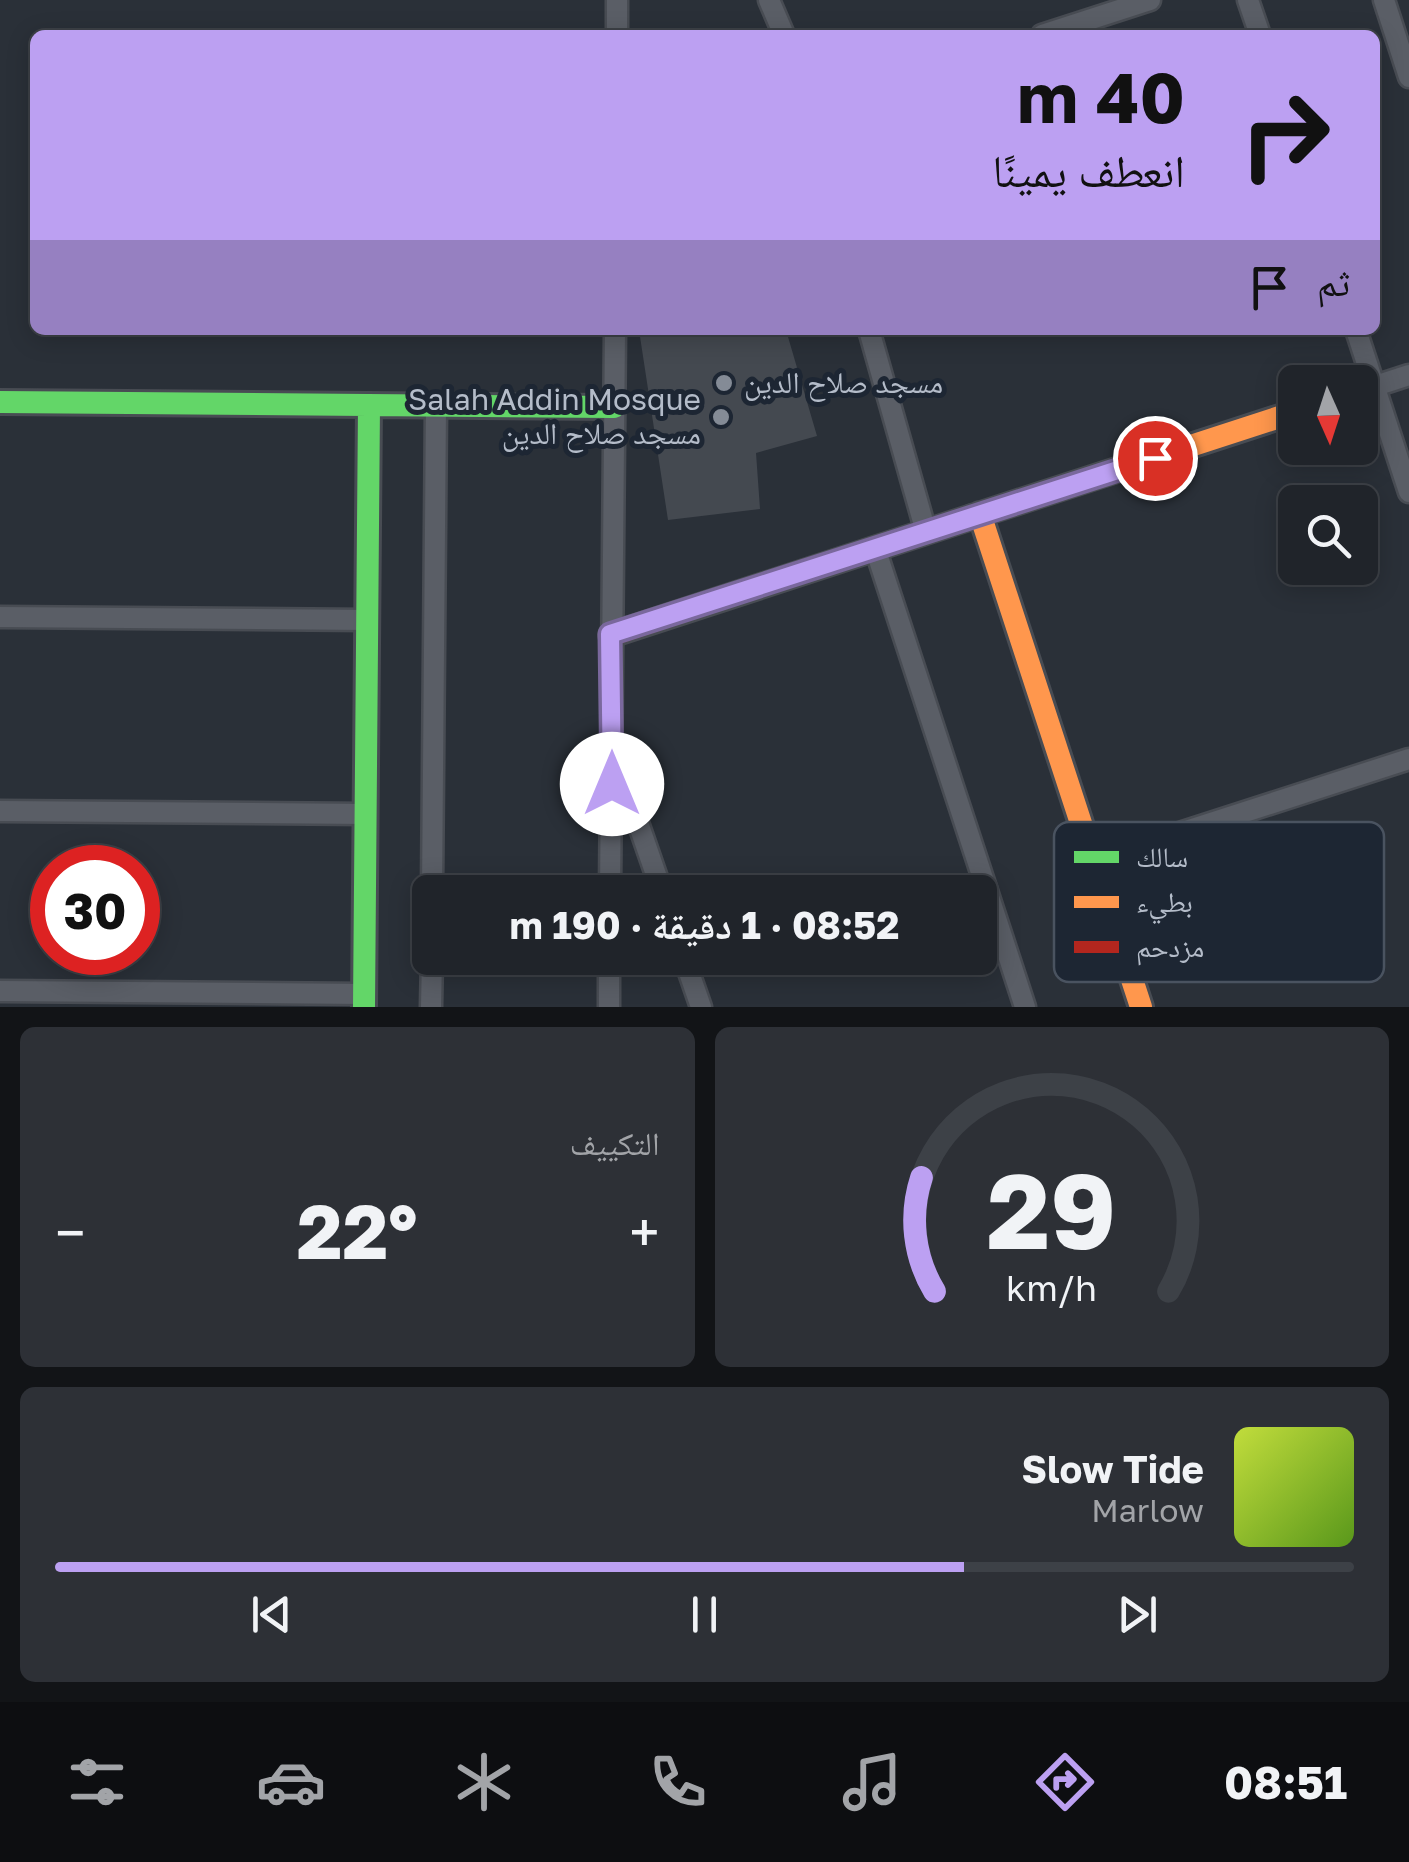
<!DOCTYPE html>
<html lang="ar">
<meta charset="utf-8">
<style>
:root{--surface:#20242a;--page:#2d3036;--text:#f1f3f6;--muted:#a2a4a8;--line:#3d4147;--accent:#bca0f2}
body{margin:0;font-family:"Golos Text","Noto Naskh Arabic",sans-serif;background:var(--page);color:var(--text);direction:rtl;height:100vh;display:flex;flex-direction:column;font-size:38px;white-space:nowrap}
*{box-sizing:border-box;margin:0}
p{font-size:32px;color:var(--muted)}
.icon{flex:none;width:55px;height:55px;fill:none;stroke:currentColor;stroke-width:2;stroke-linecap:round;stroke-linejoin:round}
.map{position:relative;height:1007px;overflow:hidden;direction:ltr}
.panel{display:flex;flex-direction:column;gap:20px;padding:20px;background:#121417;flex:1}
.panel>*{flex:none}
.top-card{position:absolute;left:30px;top:30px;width:1350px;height:305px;border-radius:15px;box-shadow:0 5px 25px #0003,0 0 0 2px var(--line);direction:rtl;background:#bca0f2;color:#111;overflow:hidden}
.needle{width:65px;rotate:177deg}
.tools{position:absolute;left:1278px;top:365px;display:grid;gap:20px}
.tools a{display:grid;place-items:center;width:100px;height:100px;border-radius:15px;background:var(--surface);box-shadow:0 5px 25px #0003,0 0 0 2px var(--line);font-size:50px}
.speed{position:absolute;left:30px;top:845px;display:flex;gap:20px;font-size:50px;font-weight:700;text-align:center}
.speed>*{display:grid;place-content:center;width:130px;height:130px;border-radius:50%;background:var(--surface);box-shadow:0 5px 25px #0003,0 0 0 2px var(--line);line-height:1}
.speed .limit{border:15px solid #d22;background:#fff;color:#111}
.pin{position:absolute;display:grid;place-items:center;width:85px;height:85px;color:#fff;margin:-42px;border:5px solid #fff;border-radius:50%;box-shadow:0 2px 10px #0007}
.me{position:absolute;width:110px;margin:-55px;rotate:0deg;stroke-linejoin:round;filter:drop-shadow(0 0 8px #0008)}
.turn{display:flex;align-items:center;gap:35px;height:210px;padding:0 30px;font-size:45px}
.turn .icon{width:130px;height:130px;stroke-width:2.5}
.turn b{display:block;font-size:70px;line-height:85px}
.then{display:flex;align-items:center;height:95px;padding:0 30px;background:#0003;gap:20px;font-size:38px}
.big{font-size:75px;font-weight:700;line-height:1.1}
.panel .widget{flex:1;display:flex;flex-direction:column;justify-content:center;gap:15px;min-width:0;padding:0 35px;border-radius:15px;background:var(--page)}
.panel .dial{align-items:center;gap:0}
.dial svg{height:260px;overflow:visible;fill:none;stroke:var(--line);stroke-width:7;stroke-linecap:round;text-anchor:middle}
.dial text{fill:var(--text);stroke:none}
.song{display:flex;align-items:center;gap:30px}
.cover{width:120px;height:120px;border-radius:15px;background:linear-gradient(135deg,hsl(70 70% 55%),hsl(90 70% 35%))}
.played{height:10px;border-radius:5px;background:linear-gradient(90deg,var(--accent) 70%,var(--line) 70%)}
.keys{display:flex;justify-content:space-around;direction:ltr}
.heat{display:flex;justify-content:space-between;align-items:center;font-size:55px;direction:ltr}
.panel .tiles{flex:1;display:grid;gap:20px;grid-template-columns:1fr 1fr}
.widget:last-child{grid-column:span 2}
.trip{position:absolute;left:412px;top:875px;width:585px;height:100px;border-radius:15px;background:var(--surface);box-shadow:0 5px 25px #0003,0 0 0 2px var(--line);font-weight:700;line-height:100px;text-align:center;direction:rtl}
.dock{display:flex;height:160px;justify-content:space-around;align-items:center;background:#0d0e11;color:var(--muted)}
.dock .icon{width:70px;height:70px}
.dock .selected{color:var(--accent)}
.dock b{font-size:45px;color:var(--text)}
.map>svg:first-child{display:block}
</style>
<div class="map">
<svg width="1409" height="1007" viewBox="0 0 1409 1007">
<rect width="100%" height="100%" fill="#2a3038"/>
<!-- building -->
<path fill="#444950" d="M639,330H786L817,436L756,453L760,509L668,520Z"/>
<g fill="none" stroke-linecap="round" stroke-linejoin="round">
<!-- street casing -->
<g stroke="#484c53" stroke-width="25">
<path id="street" d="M769,0L784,35
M1248,0L1260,35
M1384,0L1409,77
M617,35V0
M1042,35L1150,0
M869,330L926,532
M1356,330L1409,492
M1360,391L1409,375
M875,548L1025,1007
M0,617L367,620
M617,762L662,892
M0,811L366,814
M1093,861L1409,759
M432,892L436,406
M610,892L615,330
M684,958L701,1007
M0,991L364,994
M431,1007L432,958
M609,1007V958"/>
</g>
<!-- fast casing -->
<g stroke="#484c53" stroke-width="28">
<path id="fast" d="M0,402L614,407
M364,1007L369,405"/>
</g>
<!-- slow casing -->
<g stroke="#484c53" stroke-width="28">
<path id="slow" d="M980,514L1141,1007
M972,517L1295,412"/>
</g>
<!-- jam casing -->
<g stroke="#484c53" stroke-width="28">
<path id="jam" d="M611,635L972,517"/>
</g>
<!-- street -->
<use href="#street" stroke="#5a5e66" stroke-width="20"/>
<!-- fast -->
<use href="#fast" stroke="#63d668" stroke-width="22"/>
<!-- slow -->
<use href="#slow" stroke="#ff974d" stroke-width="22"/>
<!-- jam -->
<use href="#jam" stroke="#b3261e" stroke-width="22"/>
</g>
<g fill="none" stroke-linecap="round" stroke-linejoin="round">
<!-- route casing -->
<g stroke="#7a689d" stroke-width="25">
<path id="route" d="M612,784L610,634L1155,458"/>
</g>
<!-- route -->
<use href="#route" stroke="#bca0f2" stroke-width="18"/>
</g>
<!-- markers -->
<g fill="#848b96" stroke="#1d2633" stroke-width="4">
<circle cx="724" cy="383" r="10"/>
<circle cx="721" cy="417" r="10"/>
</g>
<g text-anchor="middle" stroke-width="10" stroke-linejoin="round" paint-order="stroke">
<!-- poi labels -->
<g font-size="30" fill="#b4bcc9" stroke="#1d2633" text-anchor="start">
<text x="744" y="393">مسجد صلاح الدين</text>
<text x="701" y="410" text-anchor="end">Salah Addin Mosque<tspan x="701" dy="34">مسجد صلاح الدين</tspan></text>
</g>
</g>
<!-- legend -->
<rect x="1054" y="822" width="330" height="160" rx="15" fill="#1d2633" stroke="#4a5360" stroke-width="2.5"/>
<rect x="1074" y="851" width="45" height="12" fill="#63d668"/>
<rect x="1074" y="896" width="45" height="12" fill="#ff974d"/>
<rect x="1074" y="941" width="45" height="12" fill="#b3261e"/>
<g font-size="28" fill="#b4bcc9">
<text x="1136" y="867">سالك</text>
<text x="1136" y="912">بطيء</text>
<text x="1136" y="957">مزدحم</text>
</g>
</svg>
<div class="tools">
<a><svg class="needle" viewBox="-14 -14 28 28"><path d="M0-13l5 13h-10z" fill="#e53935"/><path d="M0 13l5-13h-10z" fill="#a2a4a8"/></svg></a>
<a><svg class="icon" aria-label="search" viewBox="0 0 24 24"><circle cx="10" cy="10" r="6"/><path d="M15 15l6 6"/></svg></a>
</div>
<div class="speed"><div class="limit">30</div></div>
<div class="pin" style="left:1155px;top:458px;background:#d93025"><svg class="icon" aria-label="arrive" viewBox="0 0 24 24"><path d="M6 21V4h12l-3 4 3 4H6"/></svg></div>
<svg class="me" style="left:612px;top:784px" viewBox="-20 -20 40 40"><circle r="19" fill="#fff"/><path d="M0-13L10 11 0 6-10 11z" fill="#bca0f2"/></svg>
<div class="trip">08:52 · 1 دقيقة · 190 m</div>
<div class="top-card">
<div class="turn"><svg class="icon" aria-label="right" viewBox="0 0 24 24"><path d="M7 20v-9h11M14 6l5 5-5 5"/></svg><div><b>40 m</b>انعطف يمينًا</div></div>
<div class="then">ثم<svg class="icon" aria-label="arrive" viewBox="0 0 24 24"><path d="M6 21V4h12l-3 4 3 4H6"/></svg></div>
</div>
</div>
<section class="panel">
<div class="tiles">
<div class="widget dial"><svg viewBox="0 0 100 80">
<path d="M14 69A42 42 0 1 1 86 69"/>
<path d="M14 69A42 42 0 0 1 10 34" stroke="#bca0f2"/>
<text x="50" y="56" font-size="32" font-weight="700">29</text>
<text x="50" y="72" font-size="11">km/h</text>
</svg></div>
<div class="widget"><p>التكييف</p>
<div class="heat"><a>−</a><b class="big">22°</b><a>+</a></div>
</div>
<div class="widget">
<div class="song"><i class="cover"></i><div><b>Slow Tide</b><p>Marlow</p></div></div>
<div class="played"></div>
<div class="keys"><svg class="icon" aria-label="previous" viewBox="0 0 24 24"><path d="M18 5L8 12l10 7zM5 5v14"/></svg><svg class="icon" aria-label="pause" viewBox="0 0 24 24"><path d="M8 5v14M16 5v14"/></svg><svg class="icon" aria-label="next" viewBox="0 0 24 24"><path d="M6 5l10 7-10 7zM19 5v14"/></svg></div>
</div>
</div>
</section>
<nav class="dock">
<b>08:51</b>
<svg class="icon selected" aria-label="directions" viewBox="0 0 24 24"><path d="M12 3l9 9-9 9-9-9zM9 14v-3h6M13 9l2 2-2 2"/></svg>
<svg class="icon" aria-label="music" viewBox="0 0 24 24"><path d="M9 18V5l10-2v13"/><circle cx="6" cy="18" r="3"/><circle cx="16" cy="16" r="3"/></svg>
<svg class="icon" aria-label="phone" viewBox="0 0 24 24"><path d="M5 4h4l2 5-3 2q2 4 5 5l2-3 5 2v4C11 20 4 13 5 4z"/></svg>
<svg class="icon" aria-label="climate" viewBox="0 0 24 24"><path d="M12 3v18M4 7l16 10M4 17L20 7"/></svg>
<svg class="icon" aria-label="car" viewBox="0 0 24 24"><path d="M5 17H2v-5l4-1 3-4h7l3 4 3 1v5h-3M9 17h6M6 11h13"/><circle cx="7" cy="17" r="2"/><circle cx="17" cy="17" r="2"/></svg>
<svg class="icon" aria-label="filters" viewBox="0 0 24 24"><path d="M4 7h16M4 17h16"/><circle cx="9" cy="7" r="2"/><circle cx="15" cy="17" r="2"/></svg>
</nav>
